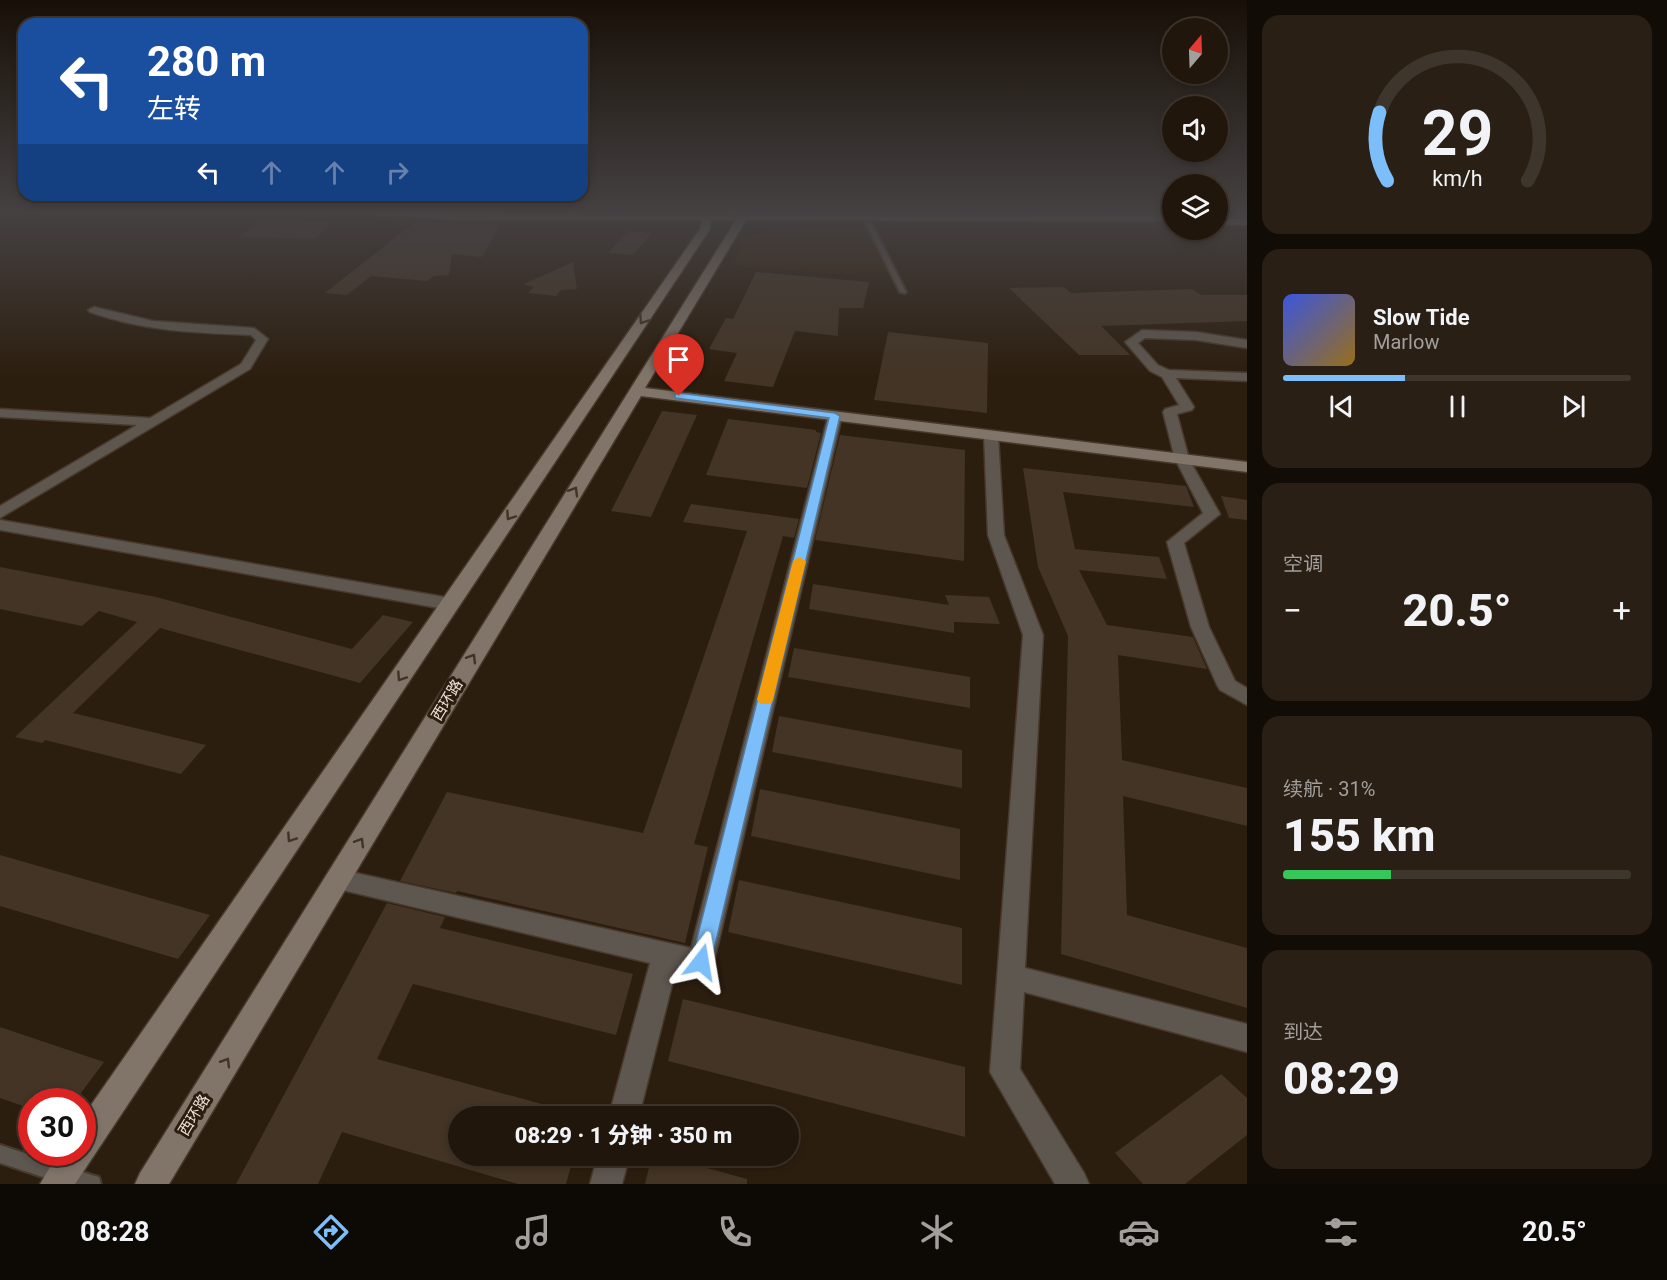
<!DOCTYPE html>
<html lang="zh">
<meta charset="utf-8">
<style>
:root{--surface:#21160b;--page:#291f14;--text:#f1f3f6;--muted:#a29f9d;--line:#3e352c;--accent:#7cbef9}
body{margin:0;font-family:Roboto,"Noto Sans SC",sans-serif;background:var(--page);color:var(--text);height:100vh;display:flex;flex-direction:column;font-size:22px;white-space:nowrap}
*{box-sizing:border-box;margin:0}
p{font-size:20px;color:var(--muted)}
.icon{flex:none;width:33px;height:33px;fill:none;stroke:currentColor;stroke-width:2;stroke-linecap:round;stroke-linejoin:round}
.map{position:relative;flex:1;overflow:hidden}
.side{display:flex;flex-direction:column;gap:15px;padding:15px;background:#120c06;width:420px}
.side>*{flex:none}
.hud{position:absolute;left:18px;top:18px;width:570px;height:183px;border-radius:18px;box-shadow:0 3px 9px #0003,0 0 0 2px var(--line);background:#1a4fa0;color:#fff;overflow:hidden}
.needle{width:39px;rotate:19deg}
.buttons{position:absolute;left:1162px;top:18px;display:grid;gap:12px}
.buttons a{display:grid;place-items:center;width:66px;height:66px;border-radius:50%;background:var(--surface);box-shadow:0 3px 9px #0003,0 0 0 2px var(--line);font-size:30px}
.speed{position:absolute;left:18px;top:1088px;display:flex;gap:12px;font-size:30px;font-weight:700;text-align:center}
.speed>*{display:grid;place-content:center;width:78px;height:78px;border-radius:50%;background:var(--surface);box-shadow:0 3px 9px #0003,0 0 0 2px var(--line);line-height:1}
.speed .limit{border:9px solid #d22;background:#fff;color:#111}
.pin{position:absolute;display:grid;place-items:center;width:51px;height:51px;color:#fff;margin:-62px -26px;border-radius:50% 50% 50% 0;rotate:-45deg;box-shadow:0 0 6px #0007}
.pin .icon{rotate:45deg}
.me{position:absolute;width:66px;margin:-33px;rotate:14deg;stroke-linejoin:round;filter:drop-shadow(0 0 4px #0008)}
.turn{display:flex;align-items:center;gap:21px;height:126px;padding:0 30px;font-size:27px}
.turn .icon{width:78px;height:78px;stroke-width:2.5}
.turn b{display:block;font-size:42px;line-height:51px}
.lanes{display:flex;align-items:center;height:57px;padding:0 30px;background:#0003;justify-content:center;gap:30px;direction:ltr}
.lanes .off{opacity:.35}
.big{font-size:45px;font-weight:800;line-height:1.1}
.side .widget{flex:1;display:flex;flex-direction:column;justify-content:center;gap:9px;min-width:0;padding:0 21px;border-radius:18px;background:var(--page)}
.side .dial{align-items:center;gap:0}
.dial svg{height:156px;overflow:visible;fill:none;stroke:var(--line);stroke-width:7;stroke-linecap:round;text-anchor:middle}
.dial text{fill:var(--text);stroke:none}
.song{display:flex;align-items:center;gap:18px}
.cover{width:72px;height:72px;border-radius:9px;background:linear-gradient(135deg,hsl(230 70% 55%),hsl(40 70% 35%))}
.played{height:6px;border-radius:3px;background:linear-gradient(90deg,var(--accent) 35%,var(--line) 35%)}
.keys{display:flex;justify-content:space-around;direction:ltr}
.heat{display:flex;justify-content:space-between;align-items:center;font-size:33px;direction:ltr}
.charge{height:9px;border-radius:4px;background:linear-gradient(90deg,#34c759 31%,var(--line) 0)}
.trip{position:absolute;left:448px;top:1106px;width:351px;height:60px;border-radius:30px;background:var(--surface);box-shadow:0 3px 9px #0003,0 0 0 2px var(--line);font-weight:800;line-height:60px;text-align:center}
.menu{display:flex;height:96px;justify-content:space-around;align-items:center;background:#0d0904;color:var(--muted)}
.menu .icon{width:42px;height:42px}
.menu .current{color:var(--accent)}
.menu b{font-size:27px;color:var(--text)}
main{display:flex;flex:1;min-height:0}
.map>svg:first-child{display:block}
</style>
<main>
<div class="map">
<svg width="1247" height="1184" viewBox="0 0 1247 1184">
<rect width="100%" height="100%" fill="#2c1e0f"/>
<!-- built -->
<path fill="#34220d" d="M794,228H866L889,273L836,274L732,265L743,242L751,236L771,230Z"/>
<!-- building -->
<path fill="#433425" d="M259,221L331,222L315,239L240,237Z
M415,222L500,224L482,257L452,254L449,275L434,276L427,281L371,276L347,295L325,293Z
M628,231L652,233L633,255L608,253Z
M573,262L577,289L561,290L556,296L528,293L534,287L524,284Z
M756,272L869,282L863,308H839L838,336L795,331L773,387L724,381L737,353L709,349L726,318L733,319Z
M1064,287L1071,293L1192,289L1201,295H1247V321L1101,326L1130,355H1079L1009,288Z
M888,332L988,343L987,413L874,400Z
M662,411L697,415L651,517L611,511Z
M728,419L816,430V432L821,433L807,488L706,475Z
M840,435L965,450L964,561L815,540Z
M1023,468L1186,486L1194,507L1063,492L1075,549L1159,557L1167,579L1079,570L1107,625L1193,637L1207,669L1118,655L1122,760L1247,788V826L1123,796L1127,915L1247,948V1008L1061,954L1068,636L1038,567Z
M1221,496L1247,500V520L1229,518Z
M691,504L799,519L794,538L783,536L694,844L708,847L685,943L457,891L456,893L400,881L447,792L643,833L747,531L683,522Z
M0,567L156,597L352,649L383,615L413,622L360,683L160,628L73,713L206,745L181,774L45,740L42,743L15,737L137,622L99,611L82,626L0,609Z
M813,584L949,605L945,595L989,597L1000,624L954,622V633L809,609Z
M794,648L970,677V708L788,677Z
M779,716L962,750V788L772,752Z
M760,789L960,829V880L751,836Z
M0,855L210,915L178,959L0,906Z
M739,880L962,928V985L728,932Z
M387,903L445,917L440,928L633,974L616,1035L413,984L377,1059L567,1111L566,1116H459V1155H574L566,1184H518L342,1132L318,1184H236Z
M683,999L965,1067V1137L668,1061Z
M0,1027L104,1062L75,1101H32V1109L0,1098Z
M1221,1074L1247,1098V1135L1185,1184H1143L1115,1153Z
M652,1155H660L747,1179V1184H645Z"/>
<g fill="none" stroke-linecap="round" stroke-linejoin="round">
<!-- lane casing -->
<g stroke="#47392b" stroke-width="4">
<path id="lane" d="M869,222L872,224L906,292L905,293L900,292L866,224Z
M0,1145L92,1175L99,1177L101,1184H64L0,1163Z"/>
</g>
<!-- street casing -->
<g stroke="#47392b" stroke-width="3">
<path id="street" d="M754,212H1173V217L785,215L738,219L733,216Z
M1218,212H1247V218L1218,217Z
M94,307L153,321L254,328L268,339L250,369L0,518V506L137,425L0,417V409L150,418L241,364L256,340L251,335C196,333 142,331 90,312L88,310Z
M1142,330L1196,332L1247,340V348L1196,340L1145,338L1138,343L1158,365L1169,370L1247,373V381L1176,378L1194,407L1192,410L1177,414L1189,459L1220,514L1184,543L1209,627L1235,681L1247,688V705L1220,690L1217,685L1191,627L1167,542L1203,513L1175,459L1163,412L1165,409L1179,405L1162,377L1150,371L1125,342Z
M835,412L842,416L714,962L710,970L701,974L676,969L639,1116H609L650,963L338,889L329,886L326,879L329,872L338,869L691,948L828,416Z
M991,431L998,435L1004,535L1043,635L1025,968L1247,1024V1052L1024,992L1020,1069L1084,1173L1089,1184H1055L990,1072L1023,635L988,535L984,435Z
M0,520L450,598L456,600L459,604L456,608L450,610L0,530Z
M598,1155H630L622,1184H590Z"/>
</g>
<!-- secondary casing -->
<g stroke="#47392b" stroke-width="3">
<path id="secondary" d="M368,212L730,215L728,212H737L740,215H1173V221L746,220L645,388L1247,462V472L641,396L169,1184H135L140,1173L736,220H711L710,229L75,1184H40L59,1152H82V1118L700,229L702,220H463L373,215Z
M1218,219H1247V225H1218Z"/>
</g>
<!-- lane -->
<use href="#lane" fill="#5e5750" fill-rule="evenodd"/>
<!-- street -->
<use href="#street" fill="#5e5750" fill-rule="evenodd"/>
<!-- secondary -->
<use href="#secondary" fill="#81756a" fill-rule="evenodd"/>
</g>
<!-- one-way arrows -->
<defs><path id="oneway-chevron" d="M-2-3.5L2.5 0L-2 3.5" fill="none" stroke-width="1.6" stroke-linecap="round" stroke-linejoin="round" transform="scale(1.5)"/></defs>
<g stroke="#413426">
<use href="#oneway-chevron" transform="translate(643 320) rotate(124)"/>
<use href="#oneway-chevron" transform="translate(574 491) rotate(-59)"/>
<use href="#oneway-chevron" transform="translate(510 516) rotate(124)"/>
<use href="#oneway-chevron" transform="translate(472 658) rotate(-59)"/>
<use href="#oneway-chevron" transform="translate(401 677) rotate(124)"/>
<use href="#oneway-chevron" transform="translate(291 838) rotate(124)"/>
<use href="#oneway-chevron" transform="translate(360 842) rotate(-59)"/>
<use href="#oneway-chevron" transform="translate(226 1062) rotate(-59)"/>
</g>
<!-- sky -->
<linearGradient id="sky" x2="0" y2="1"><stop stop-color="#181008"/><stop offset="0.56" stop-color="#454142"/><stop offset="1" stop-color="#454142" stop-opacity="0"/></linearGradient>
<rect width="1247" height="378" fill="url(#sky)"/>
<!-- route -->
<path fill="#7cbef9" stroke="#517ca2" stroke-width="1.5" d="M679,393L835,413L840,416L711,962L708,968L701,971L694,968L691,962L829,418L675,398V394Z"/>
<!-- slow -->
<path fill="#f59e0b" d="M799,557L806,561L773,700L771,704H760L757,700L793,561Z"/>
<g text-anchor="middle" stroke-width="6" stroke-linejoin="round" paint-order="stroke">
<!-- street labels -->
<g font-size="15" fill="#ece2d9" stroke="#2c1e0f">
<text transform="translate(447 700) rotate(-59)" y="5">西环路</text>
<text transform="translate(194 1115) rotate(-59)" y="5">西环路</text>
</g>
</g>
</svg>
<div class="buttons">
<a><svg class="needle" viewBox="-14 -14 28 28"><path d="M0-13l5 13h-10z" fill="#e53935"/><path d="M0 13l5-13h-10z" fill="#a29f9d"/></svg></a>
<a><svg class="icon" aria-label="sound" viewBox="0 0 24 24"><path d="M4 9h4l5-4v14l-5-4H4zM17 9q2 3 0 6"/></svg></a>
<a><svg class="icon" aria-label="layers" viewBox="0 0 24 24"><path d="M12 4l9 5-9 5-9-5zM3 14l9 5 9-5"/></svg></a>
</div>
<div class="speed"><div class="limit">30</div></div>
<div class="pin" style="left:679px;top:396px;background:#d93025"><svg class="icon" aria-label="arrive" viewBox="0 0 24 24"><path d="M6 21V4h12l-3 4 3 4H6"/></svg></div>
<svg class="me" style="left:701px;top:962px" viewBox="-20 -20 40 40"><path d="M0-17L14 15 0 8-14 15z" fill="#7cbef9" stroke="#fff" stroke-width="4"/></svg>
<div class="trip">08:29 · 1 分钟 · 350 m</div>
<div class="hud">
<div class="turn"><svg class="icon" aria-label="left" viewBox="0 0 24 24"><path d="M17 20v-9H6M10 6l-5 5 5 5"/></svg><div><b>280 m</b>左转</div></div>
<div class="lanes"><svg class="icon" aria-label="left" viewBox="0 0 24 24"><path d="M17 20v-9H6M10 6l-5 5 5 5"/></svg><svg class="icon off" aria-label="ahead" viewBox="0 0 24 24"><path d="M12 20V5M6 11l6-6 6 6"/></svg><svg class="icon off" aria-label="ahead" viewBox="0 0 24 24"><path d="M12 20V5M6 11l6-6 6 6"/></svg><svg class="icon off" aria-label="right" viewBox="0 0 24 24"><path d="M7 20v-9h11M14 6l5 5-5 5"/></svg></div>
</div>
</div>
<section class="side">
<div class="widget dial"><svg viewBox="0 0 100 80">
<path d="M14 69A42 42 0 1 1 86 69"/>
<path d="M14 69A42 42 0 0 1 10 34" stroke="#7cbef9"/>
<text x="50" y="56" font-size="32" font-weight="700">29</text>
<text x="50" y="72" font-size="11">km/h</text>
</svg></div>
<div class="widget">
<div class="song"><i class="cover"></i><div><b>Slow Tide</b><p>Marlow</p></div></div>
<div class="played"></div>
<div class="keys"><svg class="icon" aria-label="previous" viewBox="0 0 24 24"><path d="M18 5L8 12l10 7zM5 5v14"/></svg><svg class="icon" aria-label="pause" viewBox="0 0 24 24"><path d="M8 5v14M16 5v14"/></svg><svg class="icon" aria-label="next" viewBox="0 0 24 24"><path d="M6 5l10 7-10 7zM19 5v14"/></svg></div>
</div>
<div class="widget"><p>空调</p>
<div class="heat"><a>−</a><b class="big">20.5°</b><a>+</a></div>
</div>
<div class="widget"><p>续航 · 31%</p><b class="big">155 km</b><div class="charge"></div></div>
<div class="widget"><p>到达</p><b class="big">08:29</b></div>
</section>
</main>
<nav class="menu">
<b>08:28</b>
<svg class="icon current" aria-label="directions" viewBox="0 0 24 24"><path d="M12 3l9 9-9 9-9-9zM9 14v-3h6M13 9l2 2-2 2"/></svg>
<svg class="icon" aria-label="music" viewBox="0 0 24 24"><path d="M9 18V5l10-2v13"/><circle cx="6" cy="18" r="3"/><circle cx="16" cy="16" r="3"/></svg>
<svg class="icon" aria-label="phone" viewBox="0 0 24 24"><path d="M5 4h4l2 5-3 2q2 4 5 5l2-3 5 2v4C11 20 4 13 5 4z"/></svg>
<svg class="icon" aria-label="climate" viewBox="0 0 24 24"><path d="M12 3v18M4 7l16 10M4 17L20 7"/></svg>
<svg class="icon" aria-label="car" viewBox="0 0 24 24"><path d="M5 17H2v-5l4-1 3-4h7l3 4 3 1v5h-3M9 17h6M6 11h13"/><circle cx="7" cy="17" r="2"/><circle cx="17" cy="17" r="2"/></svg>
<svg class="icon" aria-label="filters" viewBox="0 0 24 24"><path d="M4 7h16M4 17h16"/><circle cx="9" cy="7" r="2"/><circle cx="15" cy="17" r="2"/></svg>
<b>20.5°</b>
</nav>
